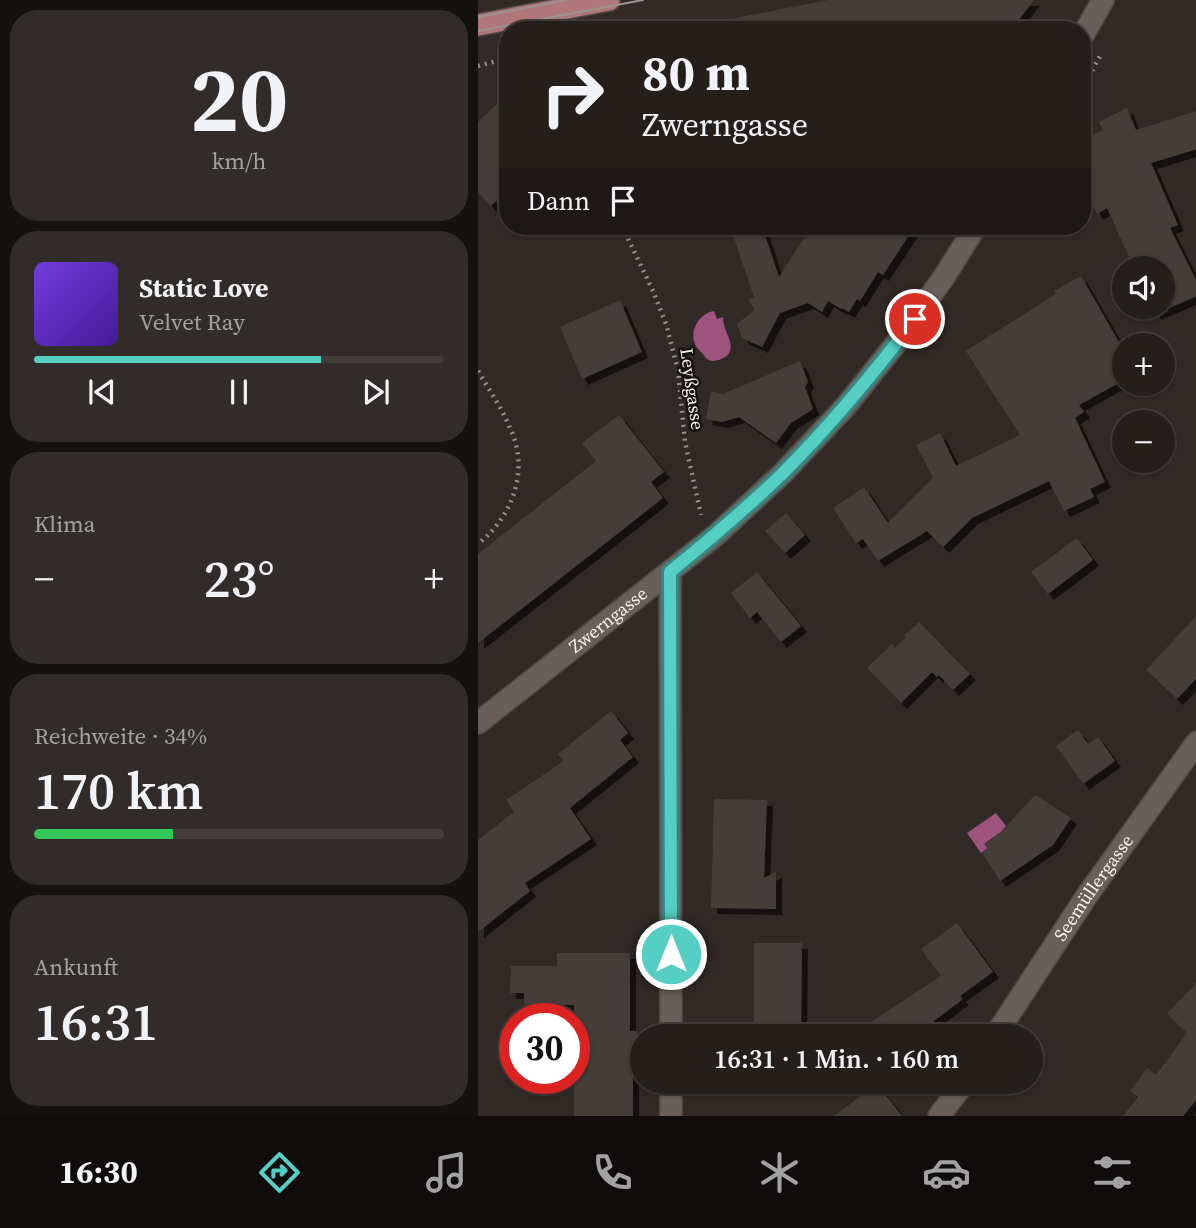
<!DOCTYPE html>
<html lang="de">
<meta charset="utf-8">
<style>
:root{--surface:#251f1c;--page:#312c29;--text:#f1f3f6;--muted:#a3a2a3;--line:#423d3b;--accent:#55cec4}
body{margin:0;font-family:"Source Serif 4",serif;background:var(--page);color:var(--text);height:100vh;display:flex;flex-direction:column;font-size:26px;white-space:nowrap}
*{box-sizing:border-box;margin:0}
p{font-size:23px;color:var(--muted)}
.icon{flex:none;width:38px;height:38px;fill:none;stroke:currentColor;stroke-width:2;stroke-linecap:round;stroke-linejoin:round}
.map{position:relative;flex:1;overflow:hidden}
.panel{display:flex;flex-direction:column;gap:10px;padding:10px;background:#14110f;width:478px}
.panel>*{flex:none}
.banner{position:absolute;left:21px;top:21px;width:592px;height:214px;border-radius:28px;box-shadow:0 2px 5px #0004,0 0 0 2px var(--line);background:#251f1c;color:var(--text);overflow:hidden}
.controls{position:absolute;left:634px;top:256px;display:grid;gap:14px}
.controls a{display:grid;place-items:center;width:63px;height:63px;border-radius:50%;background:var(--surface);box-shadow:0 2px 5px #0004,0 0 0 2px var(--line);font-size:35px}
.speed{position:absolute;left:21px;top:1003px;display:flex;gap:14px;font-size:35px;font-weight:700;text-align:center}
.speed>*{display:grid;place-content:center;width:91px;height:91px;border-radius:50%;background:var(--surface);box-shadow:0 2px 5px #0004,0 0 0 2px var(--line);line-height:1}
.speed .limit{border:10px solid #d22;background:#fff;color:#111}
.pin{position:absolute;display:grid;place-items:center;width:60px;height:60px;color:#fff;margin:-30px;border:4px solid #fff;border-radius:50%;box-shadow:0 2px 7px #0007}
.me{position:absolute;width:77px;margin:-38px;rotate:0deg;stroke-linejoin:round;filter:drop-shadow(0 0 5px #0008)}
.turn{display:flex;align-items:center;gap:24px;height:147px;padding:0 28px;font-size:32px}
.turn .icon{width:91px;height:91px;stroke-width:2.5}
.turn b{display:block;font-size:49px;line-height:60px}
.then{display:flex;align-items:center;height:66px;padding:0 28px;background:#0003;gap:14px;font-size:26px}
.big{font-size:52px;font-weight:600;line-height:1.1}
.panel .tile{flex:1;display:flex;flex-direction:column;justify-content:center;gap:10px;min-width:0;padding:0 24px;border-radius:28px;background:var(--page)}
.panel .dial{align-items:center;gap:0}
.dial b{font-size:91px;line-height:1}
.song{display:flex;align-items:center;gap:21px}
.cover{width:84px;height:84px;border-radius:10px;background:linear-gradient(135deg,hsl(260 70% 55%),hsl(260 70% 35%))}
.played{height:7px;border-radius:4px;background:linear-gradient(90deg,var(--accent) 70%,var(--line) 70%)}
.keys{display:flex;justify-content:space-around;direction:ltr}
.heat{display:flex;justify-content:space-between;align-items:center;font-size:38px;direction:ltr}
.charge{height:10px;border-radius:5px;background:linear-gradient(90deg,#34c759 34%,var(--line) 0)}
.trip{position:absolute;left:152px;top:1024px;width:413px;height:70px;border-radius:35px;background:var(--surface);box-shadow:0 2px 5px #0004,0 0 0 2px var(--line);font-weight:600;line-height:70px;text-align:center}
.menu{display:flex;height:112px;justify-content:space-around;align-items:center;background:#0f0c0b;color:var(--muted)}
.menu .icon{width:49px;height:49px}
.menu .active{color:var(--accent)}
.menu b{font-size:32px;color:var(--text)}
main{display:flex;flex:1;min-height:0}
.map>svg:first-child{display:block}
</style>
<main>
<section class="panel">
<div class="tile dial"><b>20</b><p>km/h</p></div>
<div class="tile">
<div class="song"><i class="cover"></i><div><b>Static Love</b><p>Velvet Ray</p></div></div>
<div class="played"></div>
<div class="keys"><svg class="icon" aria-label="previous" viewBox="0 0 24 24"><path d="M18 5L8 12l10 7zM5 5v14"/></svg><svg class="icon" aria-label="pause" viewBox="0 0 24 24"><path d="M8 5v14M16 5v14"/></svg><svg class="icon" aria-label="next" viewBox="0 0 24 24"><path d="M6 5l10 7-10 7zM19 5v14"/></svg></div>
</div>
<div class="tile"><p>Klima</p>
<div class="heat"><a>−</a><b class="big">23°</b><a>+</a></div>
</div>
<div class="tile"><p>Reichweite · 34%</p><b class="big">170 km</b><div class="charge"></div></div>
<div class="tile"><p>Ankunft</p><b class="big">16:31</b></div>
</section>
<div class="map">
<svg width="719" height="1116" viewBox="0 0 719 1116">
<defs>
<filter id="shadow"><feDropShadow dx="6" dy="6" stdDeviation="0" flood-color="#0009"/></filter>
</defs>
<rect width="100%" height="100%" fill="#312925"/>
<!-- water -->
<path fill="#9f5480" d="M236,311L239,319L245,317C245,333 258,342 250,355C246,358 240,361 234,361C229,360 228,358 225,354C221,350 217,346 216,341C213,327 223,313 236,311Z
M518,813L528,826L523,832L507,843L510,848L503,853L489,833Z"/>
<!-- building -->
<path fill="#443e37" filter="url(#shadow)" d="M350,0H556L533,30H258L257,18Z
M30,93V190L13,206L0,192V122Z
M649,108L658,130L719,111V149L673,163L700,225L692,228L719,282V296L677,314L674,306H684V268H656L629,208L619,214L604,185V140L625,130L621,122Z
M252,226H284L301,277L334,226H437L405,275L400,272L382,301L379,299L371,312L364,308L363,309L350,301L344,312L330,303L302,313L284,347L264,338L259,324L277,310L270,299L276,297Z
M603,276L646,351V380L601,405L606,412L597,418L627,482L612,489L616,497L586,511L571,481L494,518L465,547L449,531L400,561L385,539L378,543L355,508L386,487L410,523L455,478L438,445L462,433L478,466L542,435L488,351L578,294L576,291Z
M142,300L164,352L104,379L82,327Z
M322,361L330,382L327,387L335,409L313,423L298,443L261,417L244,422L228,419L233,391L245,394Z
M141,415L186,472L173,482L185,498L0,643V554L118,461L104,443Z
M308,513L327,535L307,553L287,531Z
M599,538L615,560L570,594L553,572Z
M279,572L323,626L303,642L279,612L272,618L253,593Z
M719,615V678L699,699L668,670Z
M441,622L492,674L475,690L461,675L459,677L454,672L423,703L389,668L414,644L417,648L428,637L426,636Z
M133,711L150,733L142,740L155,757L92,808L113,839L47,883L52,891L0,932V840L36,812L28,800L86,761L80,754Z
M600,730L610,744L620,737L637,761L605,784L578,746Z
M557,795L593,818L575,845L522,881L504,853L510,849L506,844L523,832Z
M236,799L289,800L286,878L298,872V909L233,908Z
M479,923L515,972L482,996L485,999L436,1036H372L463,976L443,949Z
M276,943H324L323,1036H276Z
M79,953H152V1031H159L158,1073H155V1116H96V1005L46,1004V993H32L33,966H79Z
M719,982V1099L705,1116H645L660,1097L652,1091L669,1068L678,1075L709,1033L689,1014Z
M399,1084L424,1116H356Z"/>
<g fill="none" stroke-linecap="round" stroke-linejoin="round">
<!-- minor casing -->
<g stroke="#4f4844" stroke-width="24">
<g id="minor">
<path d="M604,37L625,0"/>
<path d="M192,572L193,1036"/>
<path id="s1" d="M0,723L238,535L305,473L368,406L416,346L466,277L498,226"/>
<path id="s2" d="M517,1036L608,897L719,742"/>
<path d="M193,1082V1116"/>
<path d="M461,1116L487,1082"/>
</g>
</g>
<!-- major casing -->
<g stroke="#4f4844" stroke-width="24">
<path id="major" d="M0,25L131,0"/>
</g>
<!-- path -->
<path stroke="#958e8b" stroke-width="4.5" stroke-dasharray="2 5" stroke-linecap="butt" d="M0,66L30,58
M604,89L622,56
M144,226L175,291L188,324L200,370L207,442L223,515
M0,371C11,390 24,408 32,428C52,470 35,516 0,544"/>
<!-- minor -->
<use href="#minor" stroke="#685f5b" stroke-width="21"/>
<!-- major -->
<use href="#major" stroke="#b07679" stroke-width="21"/>
<!-- tram -->
<path stroke="#9a9390" stroke-width="2" d="M0,17L89,0
M0,31L165,0"/>
</g>
<g fill="none" stroke-linecap="round" stroke-linejoin="round">
<!-- route casing -->
<g stroke="#37867f" stroke-width="18">
<path id="route" d="M193,954L192,572C231,540 269,508 305,473C353,425 396,373 437,319"/>
</g>
<!-- route -->
<use href="#route" stroke="#55cec4" stroke-width="12"/>
</g>
<g text-anchor="middle" stroke-width="5" stroke-linejoin="round" paint-order="stroke">
<!-- street labels -->
<g font-size="18" fill="#f8f2f0" stroke="#161311">
<text transform="translate(214 389) rotate(82)" y="6">Leyßgasse</text>
<text dy="6" stroke="none"><textPath href="#s1" startOffset="166">Zwerngasse</textPath></text>
<text dy="6" stroke="none"><textPath href="#s2" startOffset="178">Seemüllergasse</textPath></text>
</g>
</g>
</svg>
<div class="controls">
<a><svg class="icon" aria-label="sound" viewBox="0 0 24 24"><path d="M4 9h4l5-4v14l-5-4H4zM17 9q2 3 0 6"/></svg></a>
<a>+</a>
<a>−</a>
</div>
<div class="speed"><div class="limit">30</div></div>
<div class="pin" style="left:437px;top:319px;background:#d93025"><svg class="icon" aria-label="arrive" viewBox="0 0 24 24"><path d="M6 21V4h12l-3 4 3 4H6"/></svg></div>
<svg class="me" style="left:193px;top:954px" viewBox="-20 -20 40 40"><circle r="17" fill="#55cec4" stroke="#fff" stroke-width="3"/><path d="M0-11L8 9 0 5-8 9z" fill="#fff"/></svg>
<div class="trip">16:31 · 1 Min. · 160 m</div>
<div class="banner">
<div class="turn"><svg class="icon" aria-label="right" viewBox="0 0 24 24"><path d="M7 20v-9h11M14 6l5 5-5 5"/></svg><div><b>80 m</b>Zwerngasse</div></div>
<div class="then">Dann<svg class="icon" aria-label="arrive" viewBox="0 0 24 24"><path d="M6 21V4h12l-3 4 3 4H6"/></svg></div>
</div>
</div>
</main>
<nav class="menu">
<b>16:30</b>
<svg class="icon active" aria-label="directions" viewBox="0 0 24 24"><path d="M12 3l9 9-9 9-9-9zM9 14v-3h6M13 9l2 2-2 2"/></svg>
<svg class="icon" aria-label="music" viewBox="0 0 24 24"><path d="M9 18V5l10-2v13"/><circle cx="6" cy="18" r="3"/><circle cx="16" cy="16" r="3"/></svg>
<svg class="icon" aria-label="phone" viewBox="0 0 24 24"><path d="M5 4h4l2 5-3 2q2 4 5 5l2-3 5 2v4C11 20 4 13 5 4z"/></svg>
<svg class="icon" aria-label="climate" viewBox="0 0 24 24"><path d="M12 3v18M4 7l16 10M4 17L20 7"/></svg>
<svg class="icon" aria-label="car" viewBox="0 0 24 24"><path d="M5 17H2v-5l4-1 3-4h7l3 4 3 1v5h-3M9 17h6M6 11h13"/><circle cx="7" cy="17" r="2"/><circle cx="17" cy="17" r="2"/></svg>
<svg class="icon" aria-label="filters" viewBox="0 0 24 24"><path d="M4 7h16M4 17h16"/><circle cx="9" cy="7" r="2"/><circle cx="15" cy="17" r="2"/></svg>
</nav>
